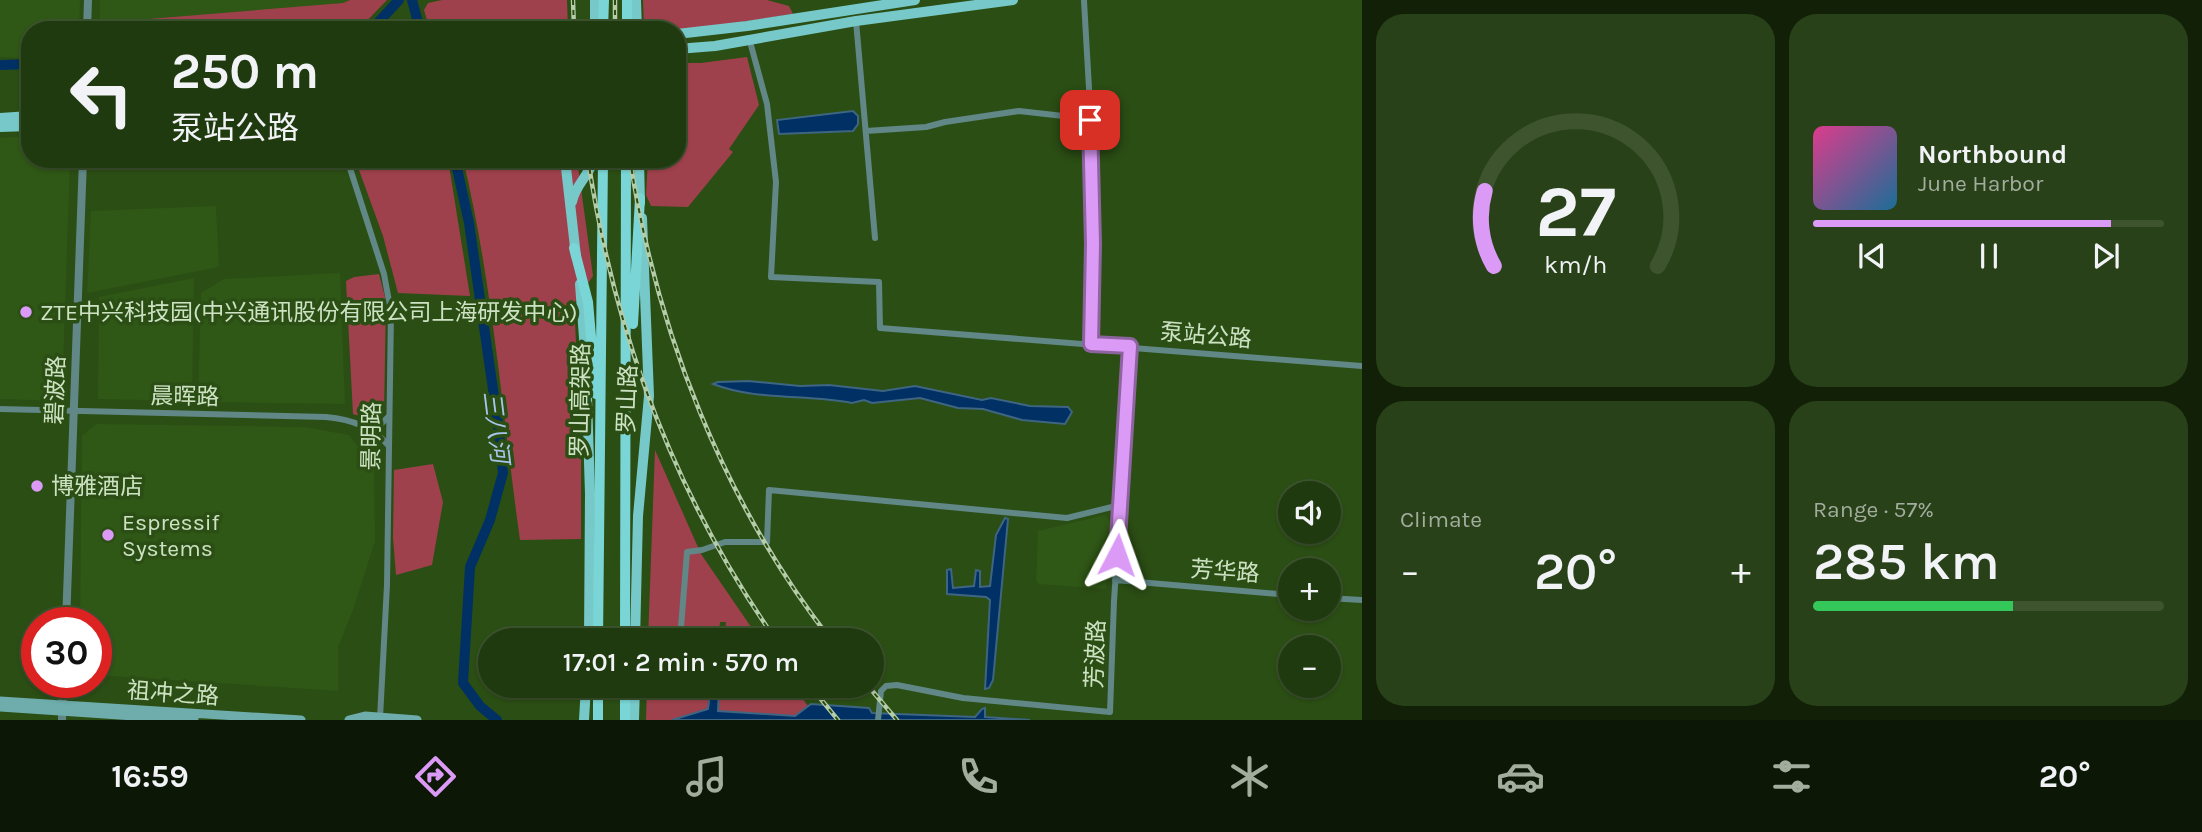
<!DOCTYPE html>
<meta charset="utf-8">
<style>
:root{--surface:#203a0f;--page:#284118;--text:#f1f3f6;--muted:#a2ad9e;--line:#3d542f;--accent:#db9af6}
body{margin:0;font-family:Karla,"Noto Sans SC",sans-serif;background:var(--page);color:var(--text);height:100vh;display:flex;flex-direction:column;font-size:26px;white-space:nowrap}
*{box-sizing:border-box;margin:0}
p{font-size:23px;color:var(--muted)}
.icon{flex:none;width:38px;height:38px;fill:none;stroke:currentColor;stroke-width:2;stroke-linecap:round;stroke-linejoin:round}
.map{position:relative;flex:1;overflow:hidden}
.panel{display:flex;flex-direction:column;gap:14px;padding:14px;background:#122008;width:840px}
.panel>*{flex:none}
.guide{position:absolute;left:21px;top:21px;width:665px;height:147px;border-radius:28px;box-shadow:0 2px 5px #0004,0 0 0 2px var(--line);background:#203a0f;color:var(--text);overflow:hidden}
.tools{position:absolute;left:1278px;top:481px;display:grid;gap:14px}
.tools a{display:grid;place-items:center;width:63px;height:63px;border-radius:50%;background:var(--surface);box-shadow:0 2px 5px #0004,0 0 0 2px var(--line);font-size:35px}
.speed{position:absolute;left:21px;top:607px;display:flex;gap:14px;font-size:35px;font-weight:700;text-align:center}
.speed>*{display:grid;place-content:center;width:91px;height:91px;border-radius:50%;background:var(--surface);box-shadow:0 2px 5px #0004,0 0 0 2px var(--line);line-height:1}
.speed .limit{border:10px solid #d22;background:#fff;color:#111}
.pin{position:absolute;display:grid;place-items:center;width:60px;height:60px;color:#fff;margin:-30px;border-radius:14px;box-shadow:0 4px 10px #0006}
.me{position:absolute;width:77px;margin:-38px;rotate:4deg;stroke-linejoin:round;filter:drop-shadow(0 0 5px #0008)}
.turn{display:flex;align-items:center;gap:24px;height:147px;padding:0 35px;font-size:32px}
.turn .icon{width:91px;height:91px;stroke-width:2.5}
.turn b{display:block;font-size:49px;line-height:60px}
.big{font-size:52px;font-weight:600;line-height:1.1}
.panel .widget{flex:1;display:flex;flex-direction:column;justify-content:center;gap:10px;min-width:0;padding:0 24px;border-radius:28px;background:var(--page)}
.panel .dial{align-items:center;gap:0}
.dial svg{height:182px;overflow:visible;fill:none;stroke:var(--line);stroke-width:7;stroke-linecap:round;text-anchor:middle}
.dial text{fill:var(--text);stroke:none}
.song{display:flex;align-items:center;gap:21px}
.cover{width:84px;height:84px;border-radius:10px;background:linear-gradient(135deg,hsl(330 70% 55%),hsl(200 70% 35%))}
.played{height:7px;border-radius:4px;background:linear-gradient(90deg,var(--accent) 85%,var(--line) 85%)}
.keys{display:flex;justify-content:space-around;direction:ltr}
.heat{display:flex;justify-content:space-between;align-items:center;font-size:38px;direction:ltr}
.charge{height:10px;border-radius:5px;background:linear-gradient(90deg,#34c759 57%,var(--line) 0)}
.panel .tiles{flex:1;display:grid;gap:14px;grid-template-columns:repeat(2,1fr)}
.trip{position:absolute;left:478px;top:628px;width:406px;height:70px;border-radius:35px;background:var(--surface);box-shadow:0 2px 5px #0004,0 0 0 2px var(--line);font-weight:600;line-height:70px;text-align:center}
.tab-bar{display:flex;height:112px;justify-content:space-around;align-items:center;background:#0d1706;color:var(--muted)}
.tab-bar .icon{width:49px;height:49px}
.tab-bar .on{color:var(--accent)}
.tab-bar b{font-size:32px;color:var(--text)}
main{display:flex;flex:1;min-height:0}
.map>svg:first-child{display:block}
</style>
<main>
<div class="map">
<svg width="1362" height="720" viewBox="0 0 1362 720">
<rect width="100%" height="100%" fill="#2b4e14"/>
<!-- built -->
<path fill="#2f5716" d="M0,0H80L79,30H30V58L0,57Z
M100,0H350L343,3L276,10L100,23Z
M30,136V159H70L62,401L0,399V138Z
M216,206L219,267L87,293L91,211Z
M340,273L345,404L198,402L201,293L224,279Z
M194,278L192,401L98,399L99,297Z
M96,424L305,427L349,435L374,467L375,541L353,610L338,647V691L96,675V623H80L82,436Z
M1105,515L1110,521L1106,589L1039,584L1036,581L1038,531Z"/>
<!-- green -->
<path fill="#9f414c" d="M350,0H387L358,30H99L100,23L343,3Z
M442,0H567L568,30H430L424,10L428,3Z
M643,0H767L789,6L793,14L677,32V30H644Z
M747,57L759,105L729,149L733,152L688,207L651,206L646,195L648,159H677V63H701Z
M355,159H448L470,296L398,293L383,236Z
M463,159H577L593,276L574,303L581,442V539L520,540C502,412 493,285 463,159Z
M379,274L386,301L384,414L377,421L353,414L346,281L354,277Z
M655,450L701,554L760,640H724L726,622H720L718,640H648Z
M433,464L443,502L432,565L396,575L393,538L394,470Z
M647,686H711L708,709L672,720H646Z
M719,686H793L808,706L795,716L717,711Z"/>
<!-- water -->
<path fill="#013065" stroke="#3e6581" stroke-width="2" d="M853,111L858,116V124L853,131L779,134L777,120Z
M748,381L800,386L829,385L883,391L915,386L982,400L991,398L1030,406L1068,407L1072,412L1065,424L1022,420L983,409L958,408L920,398L872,403L864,400L852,403C807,394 757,401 713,384L718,382Z
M1005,518L1008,519L993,680L989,688L985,689L990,600L986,597L947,594V570L951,569L953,588L974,586L976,570L980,571V587L990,586L996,535Z
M711,686H719L718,711L795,716L811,704L869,708L872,713L975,717L982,709L985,708V717L1030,720H672L708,709Z"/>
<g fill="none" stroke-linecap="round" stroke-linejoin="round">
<!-- river -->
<path stroke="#013065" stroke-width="10" d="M412,0L420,30
M371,30L399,0
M0,65L30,64
M455,159L469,223L498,424L503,473L490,520L470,567L463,683L480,706L497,720"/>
<!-- minor -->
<path stroke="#618787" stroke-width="6" d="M1084,0C1090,114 1100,230 1091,344
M856,21L875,238
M749,38L767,104L776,182L771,277L879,282L880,328L1362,366
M866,131L926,127L945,122L1019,111L1090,119
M347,159L384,274L391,312L387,585L380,718
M0,409L326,417C349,419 373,427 388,445
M369,428L379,426L389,416
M1115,580L1290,595
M1328,598L1362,600
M680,640L687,552L702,550L725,542H767L769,490L1067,518L1120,505
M878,720L881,691L886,686L897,685L963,698L1110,712L1114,601L1131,346"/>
<!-- tertiary -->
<path stroke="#618787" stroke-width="8" d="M87,30L88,0
M66,623L83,159
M62,720L63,682"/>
<!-- secondary -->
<path stroke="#6eadac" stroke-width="9" d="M0,701L301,720
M0,707L194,720
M349,720L365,716L417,720"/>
<!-- primary -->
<path stroke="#77c9c9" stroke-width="10" d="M636,0L637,30
M595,30V0
M677,34L747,26L915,0
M677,49L715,46L856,21L1013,0
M0,118L30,116
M0,127L30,126
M565,159L576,256
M639,159L640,203
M572,202C575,185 589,176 594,159
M580,284L586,365L590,494L589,640
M635,640L638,516L649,396L642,218
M584,720L586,686
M634,720L635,686"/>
<!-- trunk -->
<path stroke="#7ad6d6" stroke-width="10" d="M603,30L604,0
M627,30V0
M574,248L588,302L596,394
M633,324L640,198
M598,640L603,159
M625,640L626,159
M598,720V686
M625,720V686"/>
<!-- rail casing -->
<g stroke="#b5cca9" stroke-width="4.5">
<path id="rail" d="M573,0L574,30
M615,0V30
M588,159C614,333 675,496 776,640
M630,159C656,331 724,503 831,640
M810,686L838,720
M868,686L897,720"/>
</g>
<!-- rail -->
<use href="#rail" stroke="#2b4e14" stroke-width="2" stroke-dasharray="5" stroke-linecap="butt"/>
</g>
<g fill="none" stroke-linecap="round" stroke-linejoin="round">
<!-- route casing -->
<g stroke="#8e64a0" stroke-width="18">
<path id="route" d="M1090,120L1093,244L1091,344L1130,346L1117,555"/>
</g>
<!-- route -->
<use href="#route" stroke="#db9af6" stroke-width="12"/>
</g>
<!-- markers -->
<g fill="#db9af6" stroke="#2b4e14" stroke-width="2.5">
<circle cx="26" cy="312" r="7"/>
<circle cx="37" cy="486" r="7"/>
<circle cx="108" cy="535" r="7"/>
</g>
<g text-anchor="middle" stroke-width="7" stroke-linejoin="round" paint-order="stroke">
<!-- poi labels -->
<g font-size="23" fill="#cde2c3" stroke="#2b4e14" text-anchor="start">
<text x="40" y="320">ZTE中兴科技园(中兴通讯股份有限公司上海研发中心)</text>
<text x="51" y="494">博雅酒店</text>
<text x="122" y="530">Espressif<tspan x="122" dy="26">Systems</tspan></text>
</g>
<!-- street labels -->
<g font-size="23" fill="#cde2c3" stroke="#2b4e14">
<text transform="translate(1206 335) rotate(5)" y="8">泵站公路</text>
<text transform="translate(55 390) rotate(-88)" y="8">碧波路</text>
<text transform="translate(185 396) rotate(1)" y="8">晨晖路</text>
<text transform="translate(627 399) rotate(-88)" y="8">罗山路</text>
<text transform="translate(580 400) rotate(-89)" y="8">罗山高架路</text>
<text transform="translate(371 436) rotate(-89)" y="8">景明路</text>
<text transform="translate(1225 571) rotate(4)" y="8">芳华路</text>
<text transform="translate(1095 654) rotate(-88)" y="8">芳波路</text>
<text transform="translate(173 693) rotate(4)" y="8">祖冲之路</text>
</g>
<!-- water labels -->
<g font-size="24" font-style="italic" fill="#a8c6ed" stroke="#2b4e14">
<text transform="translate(496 427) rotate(83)" y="8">三八河</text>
</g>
</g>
</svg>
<div class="tools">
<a><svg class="icon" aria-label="sound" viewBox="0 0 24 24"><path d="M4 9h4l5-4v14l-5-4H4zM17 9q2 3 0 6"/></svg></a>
<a>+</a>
<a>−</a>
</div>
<div class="speed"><div class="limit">30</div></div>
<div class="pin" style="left:1090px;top:120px;background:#d93025"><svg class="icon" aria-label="arrive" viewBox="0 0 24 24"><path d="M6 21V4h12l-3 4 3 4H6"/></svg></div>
<svg class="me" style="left:1117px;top:555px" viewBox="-20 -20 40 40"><path d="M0-17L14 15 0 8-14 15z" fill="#db9af6" stroke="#fff" stroke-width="4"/></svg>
<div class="trip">17:01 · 2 min · 570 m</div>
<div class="guide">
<div class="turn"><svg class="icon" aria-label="left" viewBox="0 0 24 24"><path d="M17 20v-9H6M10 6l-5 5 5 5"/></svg><div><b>250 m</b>泵站公路</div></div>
</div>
</div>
<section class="panel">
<div class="tiles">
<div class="widget dial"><svg viewBox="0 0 100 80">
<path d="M14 69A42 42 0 1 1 86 69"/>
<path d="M14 69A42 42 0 0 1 10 36" stroke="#db9af6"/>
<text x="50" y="56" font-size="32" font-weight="700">27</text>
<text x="50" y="72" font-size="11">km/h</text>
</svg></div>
<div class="widget">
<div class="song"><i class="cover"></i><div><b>Northbound</b><p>June Harbor</p></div></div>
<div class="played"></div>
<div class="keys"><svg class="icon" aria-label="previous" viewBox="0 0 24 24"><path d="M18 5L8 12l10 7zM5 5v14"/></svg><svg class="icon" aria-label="pause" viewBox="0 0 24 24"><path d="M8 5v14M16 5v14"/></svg><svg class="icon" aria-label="next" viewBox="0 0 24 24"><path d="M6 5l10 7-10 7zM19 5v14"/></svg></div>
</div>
<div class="widget"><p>Climate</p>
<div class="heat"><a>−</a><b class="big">20°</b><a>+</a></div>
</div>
<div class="widget"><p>Range · 57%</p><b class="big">285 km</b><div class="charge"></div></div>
</div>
</section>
</main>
<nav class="tab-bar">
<b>16:59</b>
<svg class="icon on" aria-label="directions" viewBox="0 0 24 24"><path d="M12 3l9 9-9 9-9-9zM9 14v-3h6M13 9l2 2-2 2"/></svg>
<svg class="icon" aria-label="music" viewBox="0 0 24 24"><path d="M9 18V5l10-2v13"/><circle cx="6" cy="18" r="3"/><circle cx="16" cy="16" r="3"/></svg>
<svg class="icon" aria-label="phone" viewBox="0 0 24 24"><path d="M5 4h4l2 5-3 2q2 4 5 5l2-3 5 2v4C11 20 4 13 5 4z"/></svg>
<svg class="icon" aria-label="climate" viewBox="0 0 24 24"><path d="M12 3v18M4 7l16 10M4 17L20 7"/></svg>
<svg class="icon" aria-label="car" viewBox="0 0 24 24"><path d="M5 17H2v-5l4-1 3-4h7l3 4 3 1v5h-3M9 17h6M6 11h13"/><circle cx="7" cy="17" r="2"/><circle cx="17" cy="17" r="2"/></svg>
<svg class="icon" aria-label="filters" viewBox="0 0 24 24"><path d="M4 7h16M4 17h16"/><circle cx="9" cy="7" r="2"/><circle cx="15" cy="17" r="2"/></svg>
<b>20°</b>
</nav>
